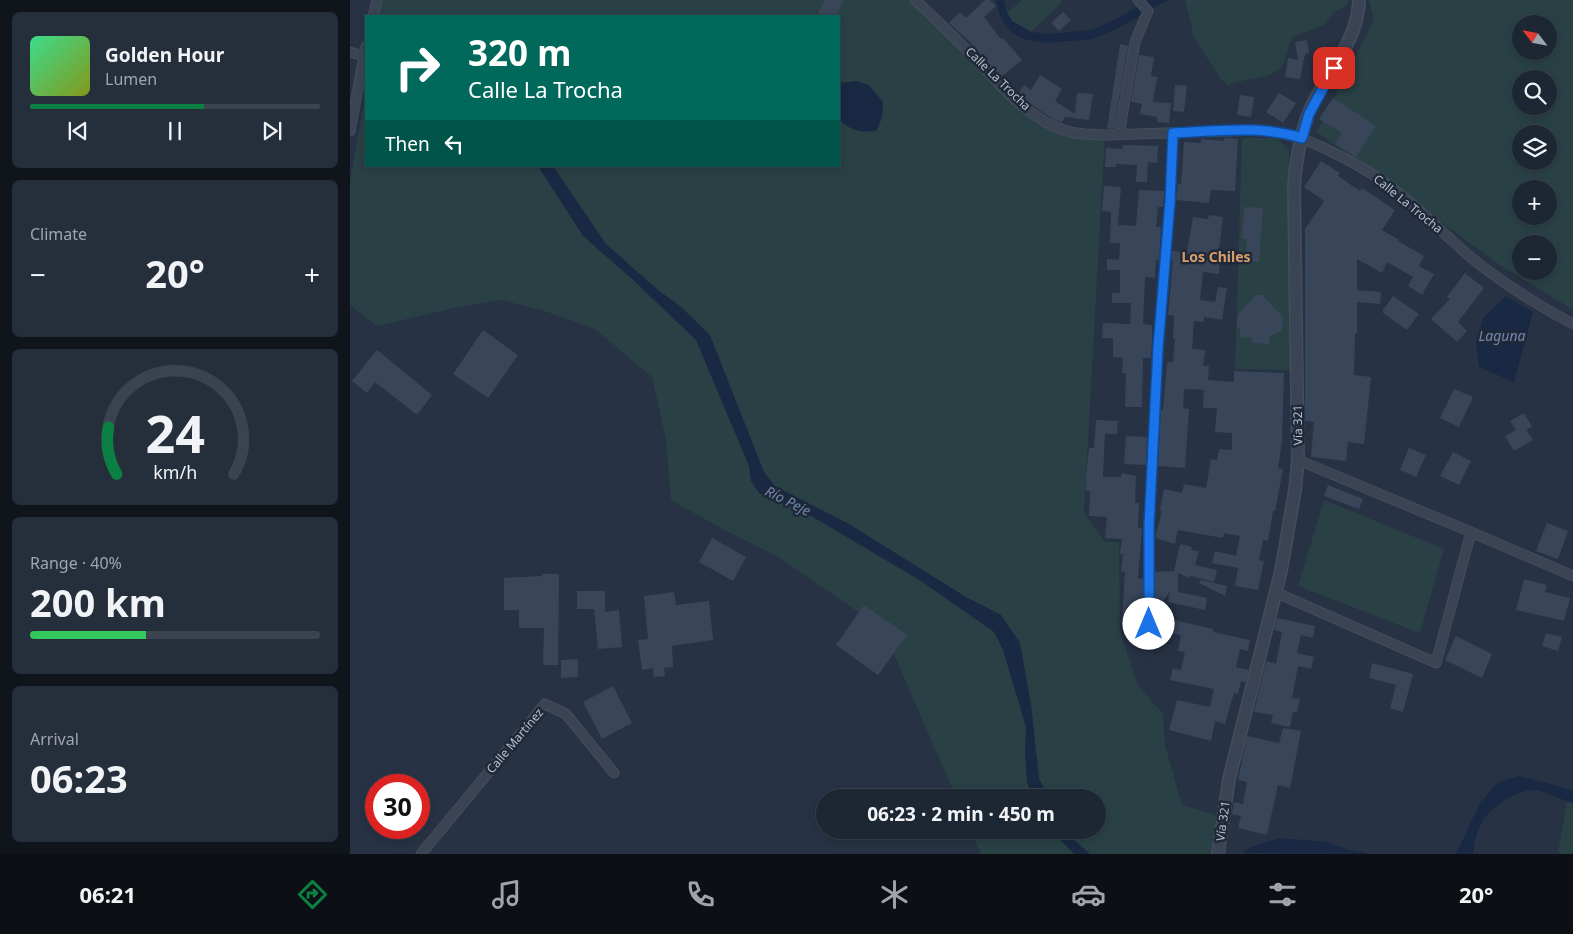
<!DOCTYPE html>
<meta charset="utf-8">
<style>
:root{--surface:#1d2633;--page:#252e3b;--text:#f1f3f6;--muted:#a0a5ac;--line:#3b434e;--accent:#0b8043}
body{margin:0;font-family:"Noto Sans",sans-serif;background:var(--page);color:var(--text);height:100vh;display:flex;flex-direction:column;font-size:19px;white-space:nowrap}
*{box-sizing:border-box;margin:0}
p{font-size:16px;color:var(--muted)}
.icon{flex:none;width:28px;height:28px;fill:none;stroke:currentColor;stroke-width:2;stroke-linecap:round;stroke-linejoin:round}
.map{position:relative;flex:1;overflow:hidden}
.side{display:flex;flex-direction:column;gap:12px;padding:12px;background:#10151c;width:350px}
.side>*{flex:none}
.hud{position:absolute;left:15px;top:15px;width:475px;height:152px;border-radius:0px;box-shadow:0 2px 8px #0003,0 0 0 1px var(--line);background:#00695c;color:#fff;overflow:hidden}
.needle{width:32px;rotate:302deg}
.buttons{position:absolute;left:1162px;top:15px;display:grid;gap:10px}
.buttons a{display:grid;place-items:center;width:45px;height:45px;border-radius:50%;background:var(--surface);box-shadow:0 2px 8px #0003,0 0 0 1px var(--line);font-size:25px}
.speed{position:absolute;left:15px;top:774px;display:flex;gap:10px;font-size:25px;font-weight:700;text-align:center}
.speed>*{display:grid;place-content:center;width:65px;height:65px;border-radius:50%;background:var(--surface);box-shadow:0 2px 8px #0003,0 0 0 1px var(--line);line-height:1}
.speed .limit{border:8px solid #d22;background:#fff;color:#111}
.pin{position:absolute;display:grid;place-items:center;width:42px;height:42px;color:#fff;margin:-21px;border-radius:10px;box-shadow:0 2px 8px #0006}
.me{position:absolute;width:55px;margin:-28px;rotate:0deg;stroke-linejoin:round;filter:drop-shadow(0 0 4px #0008)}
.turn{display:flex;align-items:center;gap:18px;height:105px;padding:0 20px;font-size:22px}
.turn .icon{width:65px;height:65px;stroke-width:2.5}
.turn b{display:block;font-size:35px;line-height:42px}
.then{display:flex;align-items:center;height:48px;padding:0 20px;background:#0003;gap:10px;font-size:19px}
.big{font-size:38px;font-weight:700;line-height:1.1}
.side .widget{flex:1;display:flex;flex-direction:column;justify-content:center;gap:8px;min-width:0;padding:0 18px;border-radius:8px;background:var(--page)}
.side .dial{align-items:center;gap:0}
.dial svg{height:130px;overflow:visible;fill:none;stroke:var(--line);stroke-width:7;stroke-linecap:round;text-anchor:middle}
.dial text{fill:var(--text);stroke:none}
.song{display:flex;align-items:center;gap:15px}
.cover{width:60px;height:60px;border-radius:8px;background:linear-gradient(135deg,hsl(150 70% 55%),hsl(70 70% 35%))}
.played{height:5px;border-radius:2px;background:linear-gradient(90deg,var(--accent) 60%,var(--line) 60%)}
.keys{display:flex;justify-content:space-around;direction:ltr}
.heat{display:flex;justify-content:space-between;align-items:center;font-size:28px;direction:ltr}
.charge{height:8px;border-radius:4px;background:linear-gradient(90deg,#34c759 40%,var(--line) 0)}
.trip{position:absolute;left:466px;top:789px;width:290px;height:50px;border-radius:25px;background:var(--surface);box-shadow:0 2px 8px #0003,0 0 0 1px var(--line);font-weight:700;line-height:50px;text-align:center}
.menu{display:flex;height:80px;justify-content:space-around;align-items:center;background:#0c0f14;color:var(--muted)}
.menu .icon{width:35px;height:35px}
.menu .on{color:var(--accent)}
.menu b{font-size:22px;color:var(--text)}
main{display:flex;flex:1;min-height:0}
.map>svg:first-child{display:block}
</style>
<main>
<section class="side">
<div class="widget">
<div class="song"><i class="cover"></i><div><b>Golden Hour</b><p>Lumen</p></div></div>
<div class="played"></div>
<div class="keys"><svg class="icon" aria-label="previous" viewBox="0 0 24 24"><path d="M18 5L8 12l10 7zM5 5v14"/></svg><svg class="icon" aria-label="pause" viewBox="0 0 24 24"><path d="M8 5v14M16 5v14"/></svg><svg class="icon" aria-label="next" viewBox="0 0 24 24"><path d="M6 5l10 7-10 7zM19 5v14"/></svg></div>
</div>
<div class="widget"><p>Climate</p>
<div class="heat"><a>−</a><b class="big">20°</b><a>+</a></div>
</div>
<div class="widget dial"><svg viewBox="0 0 100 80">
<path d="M14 69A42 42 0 1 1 86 69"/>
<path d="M14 69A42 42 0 0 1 9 40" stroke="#0b8043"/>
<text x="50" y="56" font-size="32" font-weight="700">24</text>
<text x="50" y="72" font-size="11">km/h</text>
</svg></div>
<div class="widget"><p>Range · 40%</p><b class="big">200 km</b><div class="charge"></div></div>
<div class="widget"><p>Arrival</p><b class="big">06:23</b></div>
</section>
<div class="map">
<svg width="1223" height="854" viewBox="0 0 1223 854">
<rect width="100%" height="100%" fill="#273244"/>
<!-- green -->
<path fill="#294145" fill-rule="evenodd" d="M31,0H565L670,105L725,133L755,135L734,513L755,542H769L770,631L786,681L790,688L813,714L815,745L832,805L880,819L874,854H631L620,830H748V798L606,797L533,629L427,556L369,527L321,500L316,440L302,377L245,329L195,311L151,300L104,308L27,326L0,305V182L16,92V166H489V16H29Z
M672,0H710L712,2L681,32L662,21L657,13Z
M835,0H999L997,5L985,12L972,26L943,37C937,46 938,59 931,67C918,81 894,78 878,85L870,78L844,37Z
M1019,0H1223V310L1150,265L967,132L1024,20ZM1171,24H1199V51H1171ZM1171,79H1199V106H1171ZM1171,134H1199V161H1171ZM1171,189H1199V216H1171ZM1171,244H1199V271H1171Z
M892,138H927L939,150L940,370L885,369Z
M974,500L1094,549L1070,633L948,586Z
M1217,802L1223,803V854H1212L1208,852Z"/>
<!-- water -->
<path fill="#192843" d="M646,0H654L657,13L662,21L681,32L699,34L742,30L768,18L798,0H818C794,13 769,30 742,39C735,41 727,40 719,41C684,45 652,42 646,0Z
M507,81L519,85L533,102C533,113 532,121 526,131C509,133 501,130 489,120V83Z
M188,166H203L256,244L308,290L331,307L360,335L414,472L425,486L499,524L616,597L651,615L670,643L681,704L689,778L698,797H683L677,782L675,753L676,727L653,650L644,632L571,581L463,517L409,493L401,481L399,466L346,340L281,278L233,236Z
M1156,296L1183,312L1164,382L1129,367L1126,342L1133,318Z
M1169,776L1223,790V803C1212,800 1201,794 1190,791C1170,786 1144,805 1133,820C1126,831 1125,842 1123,854H1106L1130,803L1147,783Z
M701,830H717L725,841L740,854H724Z
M929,838L978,842L996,849L1019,854L892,853L901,847Z"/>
<!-- building -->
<path fill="#39465a" d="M475,0H494L486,16H474L468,13Z
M635,0H640L646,6L634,17L651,39L653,38L672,60L651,77L618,40L599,23L610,12L616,18Z
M713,12L721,20L709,31L701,23Z
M957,40L959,53L955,54L950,79L935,77L938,58L948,60L945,42Z
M770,44L778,46L764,128L757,129Z
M789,55L804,57L801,76L807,77L803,102L821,103L819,123L807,122V117L790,114L792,104L781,102Z
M690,75L712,89L705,101L725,114L727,93L743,94L739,120L715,117L712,122L705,120L689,110L668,94L674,85L681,90Z
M825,85L837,86L834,112L823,111Z
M929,93L946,103L933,123L916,112Z
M890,95L904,97L901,117L887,115Z
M983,98L1026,126L1006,157L985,144L992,133L969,119Z
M874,138L888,139L885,191L861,190L859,203L826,200L828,184H831L834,142L851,143V139L874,141Z
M773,145L808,146L807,163L798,162L797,182H786L787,165L766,164V167H755L756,148L773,149Z
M971,161L990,173L988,176L1010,191L1012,188L1045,210L1032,230L1049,240L1048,241L1074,256L1069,266L1084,274L1072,295L1058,286L1063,277L1037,262L1032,273L1007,259V290L1031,292L1030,304L1007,302V333H1005L1004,375L1021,377L1014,444L998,442L996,461L961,457L964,422L955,421V229L974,201L954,187Z
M754,186L771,187L768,225L786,226L789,190L814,191L813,207H808L806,227H811L809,260L806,259L805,278L795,277L793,324L802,325V342L801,358H793L792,407H775L776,373H772L773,358L763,357V338H752L753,323L780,324L781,303H762V293H770V270H757V259L769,260L770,243H760L761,212L752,211Z
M894,207L913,208L909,262L895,261L897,239H892Z
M859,215L873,217L868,258H870L869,274L853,272L850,300L865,302L868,287L877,288L872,320L854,317L853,322L844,321L842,349L855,350L853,366H859L858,380L884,382V371L934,373L932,441L928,468L933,469L925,511H923L918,541L913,540L909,560L914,561L908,590L885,586L888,568L862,563L865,551L886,556L890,536L874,533L873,538L828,530L825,544L805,538L812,511H810L814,489L832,493L834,484L856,488L861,459L867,460L869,449L882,450V433L865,432L867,408H853L854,390L834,389L833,408L839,409L835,468L808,466L811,410H813L817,362H823L825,339H823L824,316L818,315L823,260H821L822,251L837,252L843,217L858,219Z
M1115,273L1134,288L1108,322L1117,331L1107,342L1081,319L1100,299L1097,297Z
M906,295H912L933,317L932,330L919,337V344L901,343L902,338L890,337V328H887L888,314Z
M1043,296L1069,314L1057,330L1033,313V310Z
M133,330L168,355L138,398L103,374Z
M27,350L82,395L67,415L25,382L17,393L2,381Z
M1104,389L1123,397L1109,427L1090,418Z
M1174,413L1182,427L1176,430L1183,440L1164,451L1155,436L1166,430L1160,421Z
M746,420L768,421L767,434H755L753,477H771L772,473L786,476L785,503H789L788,528H792L788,578L792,579L793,578V611L791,629L795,632L788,644L777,638L787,622L772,620L775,572H771L773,554H770L772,539L755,538L757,517L739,516L740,491H736V476L739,448H744Z
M776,436L797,437L796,465L774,464Z
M1059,448L1076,455L1066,477L1050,470Z
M1103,452L1121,461L1109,485L1090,476Z
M978,485L1013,499L1009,509L974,496Z
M1197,523L1218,531L1208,559L1186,551Z
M362,538L396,557L383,581L349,562Z
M830,544L842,547L841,550L849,551L845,565L867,570L864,582L840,576L839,578L828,573V592L857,598L855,610L818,602L820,591L805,614V572L824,571Z
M192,574H209L208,665H193L194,628H169V610H154V578L192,576Z
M1174,579L1197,585L1195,592L1220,598L1214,621L1166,610Z
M851,580L877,586L875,596L849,583Z
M227,591H255V612L269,610L272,647L248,649L244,609H227Z
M324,592L326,605L359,601L363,640L322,646L323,667L314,668L315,676L304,677L303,668L292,670L288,640L298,639L294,596Z
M514,605L557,635L528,675L486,645Z
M815,618L863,629V632L900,640L898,651L890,649L886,667L899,670L896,682L891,681L888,694L884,693L875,724L865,721L861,741L819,730L827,700L860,707L864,689L820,680L823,668L831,670L835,652L828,651L831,635L812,632Z
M927,618L965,626L963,638L951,635L947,653L964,657L961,669L948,666L942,698L950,699L947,712H943L940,727L921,723L923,715L904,712L916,661L926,664L932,632L924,630Z
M1196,633L1212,637L1208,651L1192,646Z
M1106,636L1142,654L1132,678L1095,660Z
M228,659V677L211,678V660Z
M1022,663L1063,674L1053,712L1040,708L1046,685L1019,678Z
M263,686L282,723L252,739L233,702Z
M933,728L951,731L940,788L928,785L917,835L888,828L891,816L882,814L884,802L893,804L897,782L888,780L897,736L929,743Z"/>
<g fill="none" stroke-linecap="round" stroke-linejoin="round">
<!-- minor casing -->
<g stroke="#454d5d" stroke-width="11">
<path id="minor" d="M565,0C585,18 604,37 623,56C650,84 678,120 717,131C729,135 742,134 755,135L910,130C936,133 953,138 976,149C999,160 1021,172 1041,187C1071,210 1096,236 1124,260C1155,285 1188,305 1223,324
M23,16L27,0
M0,52L14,56
M0,131L16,46
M769,134L785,42L798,11L788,0
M1121,532L1223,576
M927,593L1086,663L1121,532L948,460
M799,624V527L808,348L820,202L823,133
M71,854L195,704L216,714L264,773"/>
</g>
<!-- tertiary casing -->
<g stroke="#454d5d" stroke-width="14">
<path id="tertiary" d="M868,854L879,779L931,571L945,490L948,460L944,186C946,162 950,137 958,115C973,76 1008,44 1009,0"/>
</g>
<!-- minor -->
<use href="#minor" stroke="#3b4454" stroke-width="9"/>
<!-- tertiary -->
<use href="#tertiary" stroke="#3b4454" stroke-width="11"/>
</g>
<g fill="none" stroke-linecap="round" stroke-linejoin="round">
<!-- route casing -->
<g stroke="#114b97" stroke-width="12">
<path id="route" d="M799,624V526L808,348L820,202L823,133C866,131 911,125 952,138L959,114L984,68"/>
</g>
<!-- route -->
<use href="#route" stroke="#1a73e8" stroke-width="9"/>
</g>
<g text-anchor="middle" stroke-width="5" stroke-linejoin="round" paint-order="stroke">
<!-- street labels -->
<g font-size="12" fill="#b9c0cd" stroke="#202939">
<text transform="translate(648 79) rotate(44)" y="4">Calle La Trocha</text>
<text transform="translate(1058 204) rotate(39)" y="4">Calle La Trocha</text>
<text transform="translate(948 425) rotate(-91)" y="4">Vía 321</text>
<text transform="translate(165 741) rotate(-50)" y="4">Calle Martínez</text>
<text transform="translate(873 821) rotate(-82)" y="4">Vía 321</text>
</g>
<!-- neighbourhood labels -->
<g font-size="14" font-weight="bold" fill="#d99e68" stroke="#202939">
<text x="866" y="262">Los Chiles</text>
</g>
<!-- water labels -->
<g font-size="14" font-style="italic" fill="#7288ac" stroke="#202939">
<text x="1152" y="341">Laguna</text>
<text transform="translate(438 501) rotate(27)" y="5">Río Peje</text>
</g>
</g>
</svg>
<div class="buttons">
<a><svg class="needle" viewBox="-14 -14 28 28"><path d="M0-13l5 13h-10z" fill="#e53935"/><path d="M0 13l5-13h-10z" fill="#a0a5ac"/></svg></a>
<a><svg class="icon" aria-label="search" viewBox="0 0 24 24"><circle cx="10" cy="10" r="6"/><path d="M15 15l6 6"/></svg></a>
<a><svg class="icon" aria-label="layers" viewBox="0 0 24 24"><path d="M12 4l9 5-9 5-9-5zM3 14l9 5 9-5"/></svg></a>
<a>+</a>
<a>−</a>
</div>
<div class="speed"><div class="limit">30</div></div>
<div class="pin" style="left:984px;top:68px;background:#d93025"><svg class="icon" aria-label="arrive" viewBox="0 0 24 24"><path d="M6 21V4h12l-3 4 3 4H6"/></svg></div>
<svg class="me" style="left:799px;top:624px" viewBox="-20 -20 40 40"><circle r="19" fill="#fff"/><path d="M0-13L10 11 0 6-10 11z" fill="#1a73e8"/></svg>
<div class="trip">06:23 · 2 min · 450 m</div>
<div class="hud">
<div class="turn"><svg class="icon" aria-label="right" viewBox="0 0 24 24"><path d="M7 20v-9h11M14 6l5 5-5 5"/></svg><div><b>320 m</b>Calle La Trocha</div></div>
<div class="then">Then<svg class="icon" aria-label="left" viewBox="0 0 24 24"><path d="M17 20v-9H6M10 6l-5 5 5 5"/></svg></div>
</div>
</div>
</main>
<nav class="menu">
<b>06:21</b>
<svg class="icon on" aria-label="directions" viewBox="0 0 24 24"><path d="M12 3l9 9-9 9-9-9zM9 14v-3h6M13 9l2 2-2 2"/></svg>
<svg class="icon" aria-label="music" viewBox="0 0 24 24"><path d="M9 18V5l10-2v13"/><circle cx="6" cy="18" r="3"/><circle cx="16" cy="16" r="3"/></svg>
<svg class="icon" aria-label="phone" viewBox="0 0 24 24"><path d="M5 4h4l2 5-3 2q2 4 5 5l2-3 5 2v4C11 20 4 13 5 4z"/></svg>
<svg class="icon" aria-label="climate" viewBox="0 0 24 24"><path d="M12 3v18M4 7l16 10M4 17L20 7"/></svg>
<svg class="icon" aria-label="car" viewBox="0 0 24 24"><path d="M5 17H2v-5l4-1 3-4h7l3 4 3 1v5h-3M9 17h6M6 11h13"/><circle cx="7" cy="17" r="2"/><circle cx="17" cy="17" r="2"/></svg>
<svg class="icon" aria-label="filters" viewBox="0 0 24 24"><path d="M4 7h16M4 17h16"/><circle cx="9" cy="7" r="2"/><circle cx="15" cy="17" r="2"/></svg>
<b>20°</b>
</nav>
